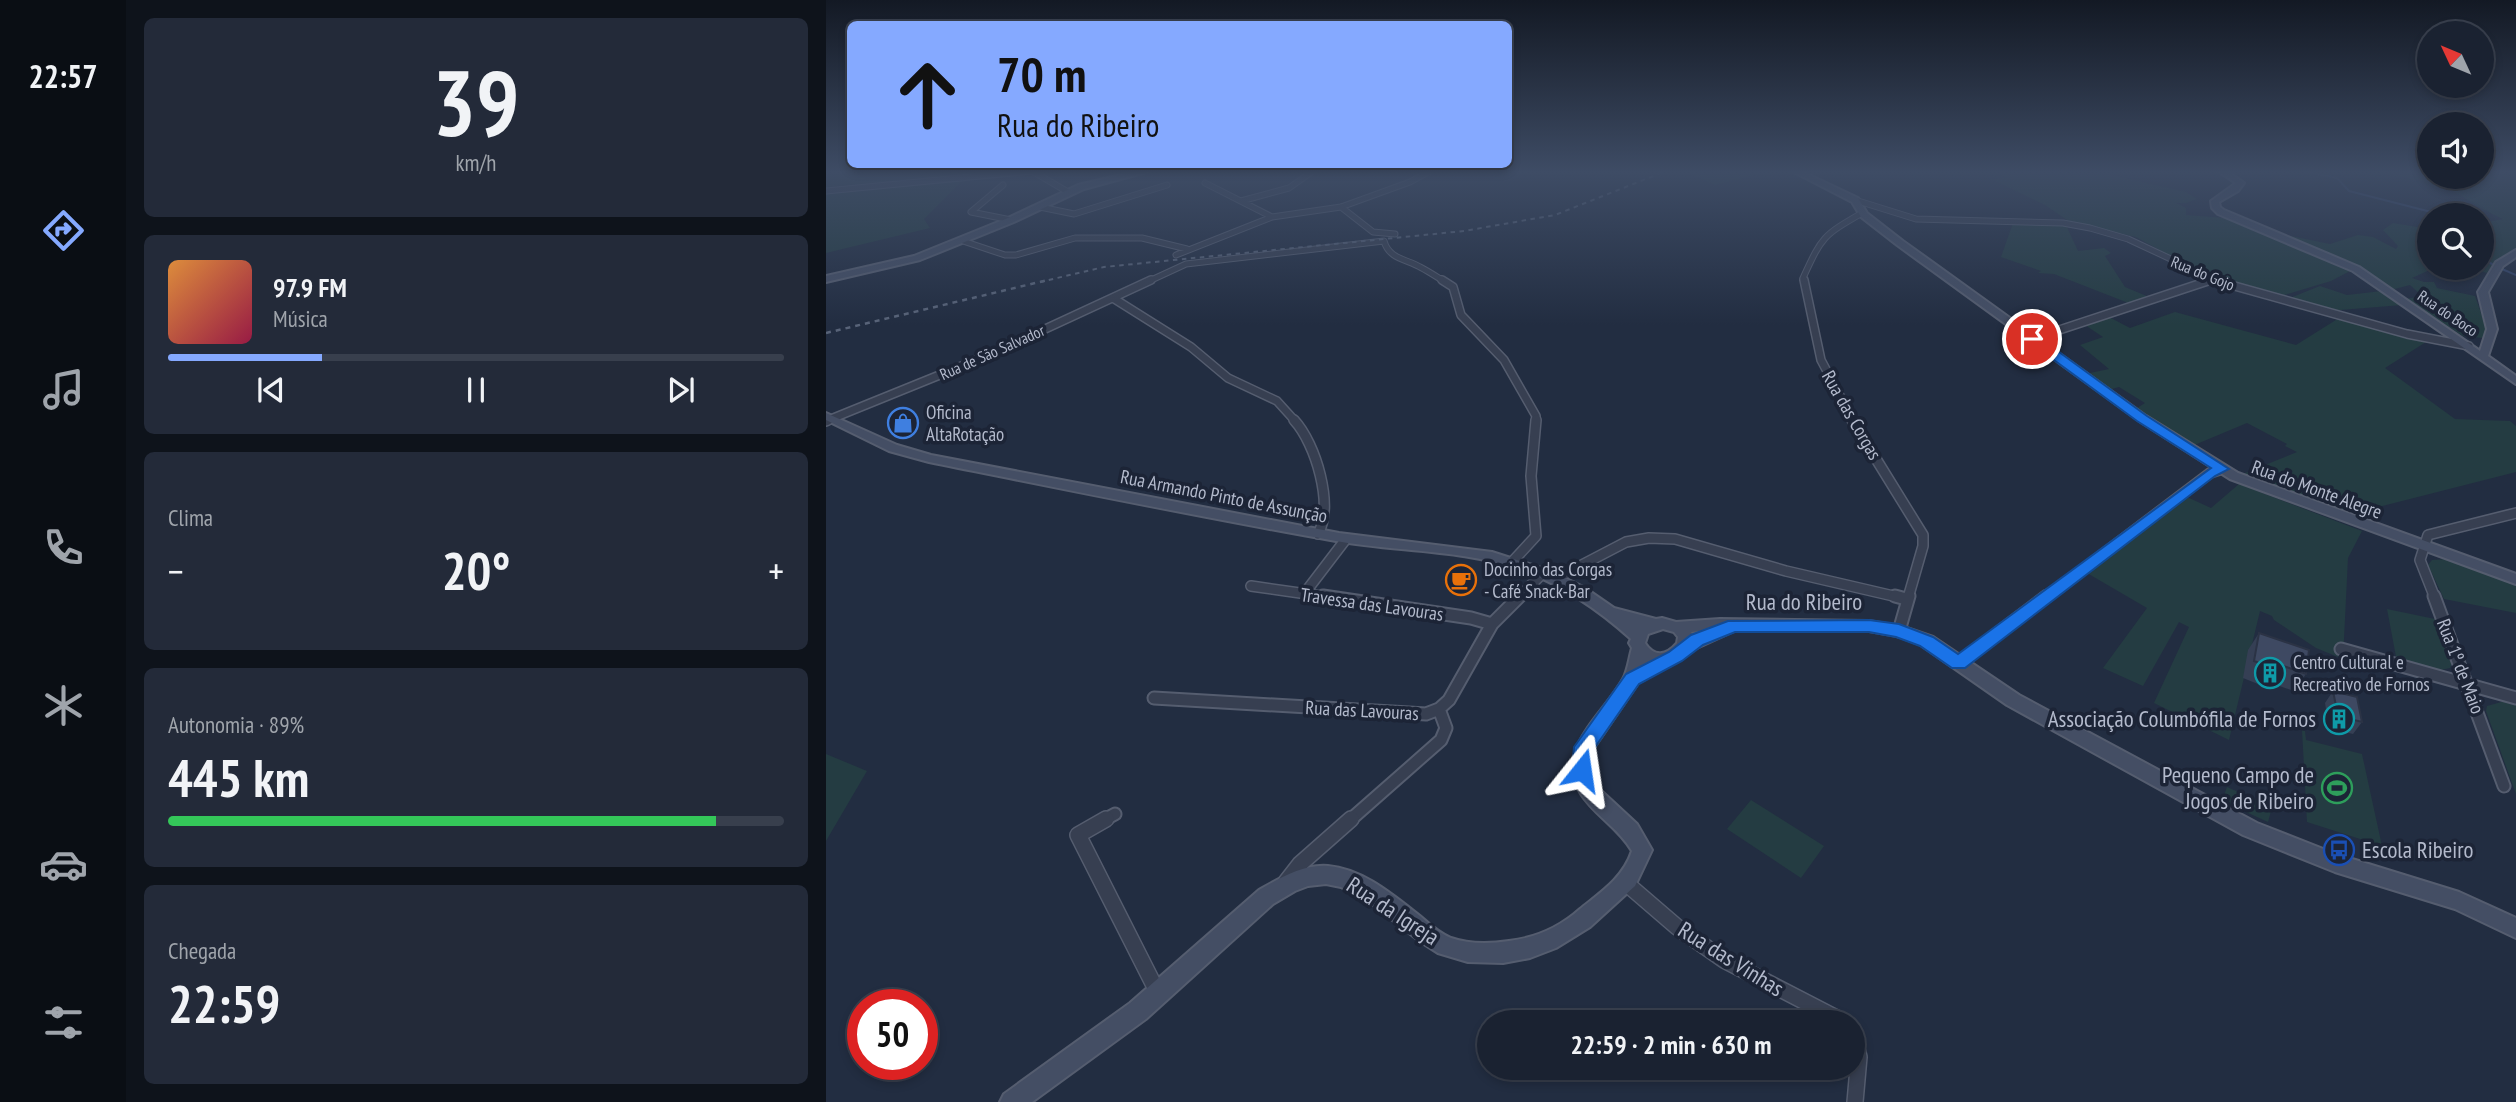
<!DOCTYPE html>
<html lang="pt">
<meta charset="utf-8">
<style>
:root{--surface:#1a2231;--page:#232a39;--text:#f1f3f6;--muted:#9fa4ab;--line:#383f4d;--accent:#85a9ff}
body{margin:0;font-family:"PT Sans Narrow",sans-serif;background:var(--page);color:var(--text);height:100vh;display:flex;flex-direction:column;font-size:26px;white-space:nowrap}
*{box-sizing:border-box;margin:0}
p{font-size:23px;color:var(--muted)}
.icon{flex:none;width:38px;height:38px;fill:none;stroke:currentColor;stroke-width:2;stroke-linecap:round;stroke-linejoin:round}
.map{position:relative;flex:1;overflow:hidden}
.panel{display:flex;flex-direction:column;gap:18px;padding:18px;background:#0e131b;width:700px}
.panel>*{flex:none}
.guide{position:absolute;left:21px;top:21px;width:665px;height:147px;border-radius:10px;box-shadow:0 4px 10px #0003,0 0 0 2px var(--line);background:#85a9ff;color:#111;overflow:hidden}
.needle{width:46px;rotate:314deg}
.buttons{position:absolute;left:1591px;top:21px;display:grid;gap:14px}
.buttons a{display:grid;place-items:center;width:77px;height:77px;border-radius:50%;background:var(--surface);box-shadow:0 4px 10px #0003,0 0 0 2px var(--line);font-size:35px}
.speed{position:absolute;left:21px;top:989px;display:flex;gap:14px;font-size:35px;font-weight:700;text-align:center}
.speed>*{display:grid;place-content:center;width:91px;height:91px;border-radius:50%;background:var(--surface);box-shadow:0 4px 10px #0003,0 0 0 2px var(--line);line-height:1}
.speed .limit{border:10px solid #d22;background:#fff;color:#111}
.pin{position:absolute;display:grid;place-items:center;width:60px;height:60px;color:#fff;margin:-30px;border:4px solid #fff;border-radius:50%;box-shadow:0 2px 7px #0007}
.me{position:absolute;width:77px;margin:-38px;rotate:15deg;stroke-linejoin:round;filter:drop-shadow(0 0 5px #0008)}
.turn{display:flex;align-items:center;gap:24px;height:147px;padding:0 35px;font-size:32px}
.turn .icon{width:91px;height:91px;stroke-width:2.5}
.turn b{display:block;font-size:49px;line-height:60px}
.big{font-size:52px;font-weight:600;line-height:1.1}
.panel .card{flex:1;display:flex;flex-direction:column;justify-content:center;gap:10px;min-width:0;padding:0 24px;border-radius:10px;background:var(--page)}
.panel .dial{align-items:center;gap:0}
.dial b{font-size:91px;line-height:1}
.song{display:flex;align-items:center;gap:21px}
.cover{width:84px;height:84px;border-radius:10px;background:linear-gradient(135deg,hsl(30 70% 55%),hsl(340 70% 35%))}
.played{height:7px;border-radius:4px;background:linear-gradient(90deg,var(--accent) 25%,var(--line) 25%)}
.keys{display:flex;justify-content:space-around;direction:ltr}
.heat{display:flex;justify-content:space-between;align-items:center;font-size:38px;direction:ltr}
.charge{height:10px;border-radius:5px;background:linear-gradient(90deg,#34c759 89%,var(--line) 0)}
.trip{position:absolute;left:651px;top:1010px;width:388px;height:70px;border-radius:35px;background:var(--surface);box-shadow:0 4px 10px #0003,0 0 0 2px var(--line);font-weight:600;line-height:70px;text-align:center}
main{display:flex;flex:1;min-height:0}
.dock{display:flex;flex-direction:column;width:126px;justify-content:space-around;align-items:center;background:#0a0e14;color:var(--muted)}
.dock .icon{width:49px;height:49px}
.dock .selected{color:var(--accent)}
.dock b{font-size:32px;color:var(--text)}
.map>svg:first-child{display:block}
</style>
<main>
<nav class="dock">
<b>22:57</b>
<svg class="icon selected" aria-label="directions" viewBox="0 0 24 24"><path d="M12 3l9 9-9 9-9-9zM9 14v-3h6M13 9l2 2-2 2"/></svg>
<svg class="icon" aria-label="music" viewBox="0 0 24 24"><path d="M9 18V5l10-2v13"/><circle cx="6" cy="18" r="3"/><circle cx="16" cy="16" r="3"/></svg>
<svg class="icon" aria-label="phone" viewBox="0 0 24 24"><path d="M5 4h4l2 5-3 2q2 4 5 5l2-3 5 2v4C11 20 4 13 5 4z"/></svg>
<svg class="icon" aria-label="climate" viewBox="0 0 24 24"><path d="M12 3v18M4 7l16 10M4 17L20 7"/></svg>
<svg class="icon" aria-label="car" viewBox="0 0 24 24"><path d="M5 17H2v-5l4-1 3-4h7l3 4 3 1v5h-3M9 17h6M6 11h13"/><circle cx="7" cy="17" r="2"/><circle cx="17" cy="17" r="2"/></svg>
<svg class="icon" aria-label="filters" viewBox="0 0 24 24"><path d="M4 7h16M4 17h16"/><circle cx="9" cy="7" r="2"/><circle cx="15" cy="17" r="2"/></svg>
</nav>
<section class="panel">
<div class="card dial"><b>39</b><p>km/h</p></div>
<div class="card">
<div class="song"><i class="cover"></i><div><b>97.9 FM</b><p>Música</p></div></div>
<div class="played"></div>
<div class="keys"><svg class="icon" aria-label="previous" viewBox="0 0 24 24"><path d="M18 5L8 12l10 7zM5 5v14"/></svg><svg class="icon" aria-label="pause" viewBox="0 0 24 24"><path d="M8 5v14M16 5v14"/></svg><svg class="icon" aria-label="next" viewBox="0 0 24 24"><path d="M6 5l10 7-10 7zM19 5v14"/></svg></div>
</div>
<div class="card"><p>Clima</p>
<div class="heat"><a>−</a><b class="big">20°</b><a>+</a></div>
</div>
<div class="card"><p>Autonomia · 89%</p><b class="big">445 km</b><div class="charge"></div></div>
<div class="card"><p>Chegada</p><b class="big">22:59</b></div>
</section>
<div class="map">
<svg width="1690" height="1102" viewBox="0 0 1690 1102">
<rect width="100%" height="100%" fill="#222d41"/>
<!-- green -->
<path fill="#243c42" d="M0,171H177L0,187Z
M859,171H944L889,185Z
M1166,171L1277,173L1360,192L1371,199L1360,203H1350L1360,208V215L1401,218L1526,270L1505,281L1455,296L1379,275L1310,237L1244,222L1219,205L1165,179L1182,178Z
M1544,171H1603V177H1656V171H1690V249L1668,263L1661,273L1642,268H1656V223L1677,219C1661,212 1648,204 1634,195C1611,181 1570,177 1544,171Z
M137,180L98,219L104,228L0,253V192Z
M1187,223L1240,225L1252,251L1278,248L1285,253L1279,256L1299,287L1323,297L1305,304L1228,274L1212,273L1215,271L1175,257Z
M1567,223L1603,229V268H1608L1586,278L1598,282H1608L1611,288L1649,296L1660,327L1657,338L1637,336L1580,299L1596,296L1584,285L1565,290L1532,266L1455,234L1504,244L1532,235L1547,237L1570,249L1572,246L1557,230Z
M1494,286L1521,295L1556,291L1576,305L1502,311L1464,298Z
M1349,312L1470,345L1513,318L1600,342L1559,368L1629,419L1684,421L1690,426V472L1521,515L1414,475L1471,452L1459,446L1461,444L1421,423L1366,446L1308,410L1319,403L1293,387L1282,390L1259,374L1283,369L1254,345L1277,337L1259,325L1283,317L1304,328Z
M1413,484L1536,531L1522,558L1517,659L1490,648L1448,620L1446,616L1434,611L1403,740L1328,703L1363,627L1353,622L1317,686L1277,668L1321,608L1261,573L1361,497L1385,508Z
M1621,559L1690,583V613L1618,599L1602,565L1606,560Z
M1561,609L1609,619L1626,663L1624,668L1610,671L1571,662Z
M1679,701L1690,703V794L1660,711L1661,706Z
M1476,730L1479,731L1480,740L1536,754L1556,846L1481,822Z
M0,754L41,771L0,841Z
M1401,787L1446,807L1442,822L1396,801Z
M925,800L998,846L975,878L901,829Z"/>
<g fill="none" stroke-linecap="round" stroke-linejoin="round">
<!-- stream -->
<path stroke="#334468" stroke-width="2" d="M1477,171L1511,178L1523,191L1617,215
M1656,259L1666,264
M1676,269L1690,275"/>
<!-- street-far4 casing -->
<g stroke="#555d6f" stroke-width="7">
<path id="street-far4" d="M379,183L446,217
M177,185L145,212L185,220
M0,191L206,171L242,192
M1029,200L1090,219L1237,223L1264,228L1302,239L1394,282
M415,201L463,188L487,171
M214,207L248,214L341,185
M515,207L547,232L569,234
M137,241L179,255H190L249,238H316L361,249
M350,255L446,217L515,207L584,182L604,171
M321,282L360,264L558,241C563,259 580,259 594,267C602,271 611,277 619,282
M978,282L977,278C996,237 996,236 1036,213
M1379,282L1386,280"/>
</g>
<!-- street-far3 casing -->
<g stroke="#555d6f" stroke-width="10">
<path id="street-far3" d="M616,280L627,287L635,315L678,360L710,416V422
M978,280L995,360L1028,422
M1387,280L1581,334L1643,346
M287,298L365,347L402,378L451,401L470,422
M1206,339L1385,280
M0,421L163,355L325,280"/>
</g>
<!-- street-far2 casing -->
<g stroke="#555d6f" stroke-width="12">
<path id="street-far2" d="M468,420C490,444 508,505 492,534
M1026,420L1097,535V546L1082,598
M0,421L2,420
M686,562L710,536L705,476L710,420
M729,579L800,542L823,538L849,539L960,571L1076,598
M425,586L509,598
M478,594L520,539
M692,598L716,574
M1219,598L1384,473L1396,469
M1609,598L1594,560L1602,535L1690,513"/>
</g>
<!-- street-far1 casing -->
<g stroke="#555d6f" stroke-width="15">
<path id="street-far1" d="M497,596L645,618L666,624
M1069,596L1080,599
M1608,596L1678,786
M1073,631L1083,596
M1515,649L1690,698
M1133,663L1221,596
M328,698L600,714L613,709L623,700L666,624L694,596
M276,821L289,814
M523,821L615,740L620,728L613,709"/>
</g>
<!-- street casing -->
<g stroke="#555d6f" stroke-width="18">
<path id="street" d="M280,819L252,835L332,993
M460,882L474,864L525,819
M801,884L851,927L898,960L1018,1022
M1027,1034L1033,1057L1029,1102"/>
</g>
<!-- secondary casing -->
<g stroke="#555d6f" stroke-width="4">
<path id="secondary" d="M312,171H324L258,189L188,222L94,260L0,282V276L88,256L182,218L252,185Z
M966,171H975L1032,198L1041,213L1077,241L1320,416L1412,473L1690,574V584L1404,479L1312,420L1071,245L1035,217L1026,202Z
M1392,171H1401L1418,183L1412,191L1393,202L1394,207L1398,210L1533,267L1654,351L1661,329L1652,292L1670,262L1690,250V257L1677,266L1662,292L1671,329L1662,356L1690,376V384L1527,271L1392,214L1386,208L1385,201L1410,183Z
M0,413L71,445L105,455L513,533L666,552L725,571L759,588L788,608L830,619L836,618L850,622L894,619L1043,621L1078,627L1107,637L1193,695L1431,823L1510,854L1633,892L1690,918V938L1629,909L1509,872L1417,835L1181,705L1095,645L1071,636L1043,631L910,630L862,652L858,657L812,683L767,749L765,770L770,786L811,824L826,850L809,886L764,927L730,948L704,958L677,963L642,962L612,953L592,940L542,901L515,887L500,884L482,886L469,891L447,904L320,1019L206,1102H174L178,1094L304,1003L433,890C454,878 477,864 502,866C537,869 567,895 594,916C603,924 613,933 625,938C642,944 664,944 683,941C709,938 734,927 754,909C775,892 797,878 806,851C792,827 768,815 755,794C727,750 778,714 797,679C802,670 803,658 806,648L803,643L805,639C773,610 738,586 698,571C638,549 572,552 510,541C374,517 238,489 103,462L63,451L0,420ZM837,629L848,632L852,637L851,643C840,656 828,657 819,643L822,634ZM883,630L868,637L865,632Z"/>
</g>
<!-- street-far4 -->
<use href="#street-far4" stroke="#373f51" stroke-width="5"/>
<!-- street-far3 -->
<use href="#street-far3" stroke="#373f51" stroke-width="7"/>
<!-- street-far2 -->
<use href="#street-far2" stroke="#373f51" stroke-width="9"/>
<!-- street-far1 -->
<use href="#street-far1" stroke="#373f51" stroke-width="11"/>
<!-- street -->
<use href="#street" stroke="#373f51" stroke-width="15"/>
<!-- secondary -->
<use href="#secondary" fill="#444e64" fill-rule="evenodd"/>
<!-- rail-far1 -->
<path stroke="#586378" stroke-width="2" stroke-dasharray="4.5 4.5" stroke-linecap="butt" d="M214,282L278,267L638,231L729,215L840,171"/>
<!-- rail -->
<path stroke="#586378" stroke-width="2.5" stroke-dasharray="5 5" stroke-linecap="butt" d="M0,333L222,280"/>
</g>
<!-- wall -->
<path fill="#353f54" d="M1433,633L1480,674L1468,691L1439,681L1437,686L1417,678L1422,650Z
M1507,691L1536,722L1527,734L1503,728L1499,703Z"/>
<!-- building -->
<path fill="#3e4962" stroke="#2b3345" stroke-width="2" d="M1433,633L1483,650L1480,674L1449,663L1448,668L1428,661Z
M1507,691L1531,697L1536,722L1512,716Z"/>
<!-- sky -->
<linearGradient id="sky" x2="0" y2="1"><stop stop-color="#131924"/><stop offset="0.53" stop-color="#3e4c65"/><stop offset="1" stop-color="#3e4c65" stop-opacity="0"/></linearGradient>
<rect width="1690" height="325" fill="url(#sky)"/>
<!-- route -->
<path fill="#1a73e8" stroke="#114b97" stroke-width="2" d="M1202,336H1211L1321,416L1403,469L1389,476L1139,668H1126L1094,646L1070,637L1043,632H909L877,645L856,661L813,684L768,749L763,776L756,778L749,776L746,770L748,747L800,674L843,652L865,635L902,621L1043,620L1073,624L1107,637L1132,654L1385,468L1311,421L1202,341Z"/>
<!-- icons -->
<defs>
<g id="shop-ring" transform="scale(1.575)"><circle r="9.5" fill="#1c2436" stroke="#3f7fe0" stroke-width="1.5"/><path d="M-5-2.5h2.3a2.7 3.5 0 0 1 5.4 0H5L5.5 6h-11ZM-1.5-2.5h3a1.5 2.3 0 0 0-3 0Z" fill="#3f7fe0"/></g>
<g id="cafe-ring" transform="scale(1.575)"><circle r="9.5" fill="#1c2436" stroke="#e8710a" stroke-width="1.5"/><path d="M-5.5-4.5H6V0H3Q3 3.5 0 3.5H-2.5Q-5.5 3.5-5.5 0ZM3-3.2v2h1.7v-2ZM-6 4.5H4V6H-6Z" fill="#e8710a"/></g>
<g id="building-ring" transform="scale(1.575)"><circle r="9.5" fill="#1c2436" stroke="#0f9aa8" stroke-width="1.5"/><path d="M-4-6H4V6H1V3H-1V6H-4ZM-2.5-4.3h1.7v1.8h-1.7ZM.8-4.3h1.7v1.8H.8ZM-2.5-1h1.7V.8h-1.7ZM.8-1h1.7V.8H.8Z" fill="#0f9aa8"/></g>
<g id="stadium-ring" transform="scale(1.575)"><circle r="9.5" fill="#1c2436" stroke="#2e9e5b" stroke-width="1.5"/><path d="M0-5a6.5 5 0 1 0 0 10a6.5 5 0 1 0 0-10ZM-3.5-1.8h7v3.6h-7Z" fill="#2e9e5b"/></g>
<g id="bus-ring" transform="scale(1.575)"><circle r="9.5" fill="#1c2436" stroke="#1a4fb4" stroke-width="1.5"/><path d="M-5-6H5V4H4V6H2V4H-2V6H-4V4H-5ZM-3.5-4V0h7V-4ZM-3.5 1.2v1.5H-2V1.2ZM2 1.2v1.5H3.5V1.2Z" fill="#1a4fb4"/></g>
</defs>
<g fill-rule="evenodd">
<use href="#shop-ring" x="77" y="423"/>
<use href="#cafe-ring" x="635" y="580"/>
<use href="#building-ring" x="1444" y="673"/>
<use href="#building-ring" x="1513" y="719"/>
<use href="#stadium-ring" x="1511" y="788"/>
<use href="#bus-ring" x="1513" y="850"/>
</g>
<g text-anchor="middle" stroke-width="7" stroke-linejoin="round" paint-order="stroke">
<!-- far-street labels -->
<g font-size="16" fill="#b3bacc" stroke="#1c2436">
<text transform="translate(1377 273) rotate(22)" y="6">Rua do Gojo</text>
<text transform="translate(1622 313) rotate(34)" y="6">Rua do Boco</text>
<text transform="translate(166 352) rotate(-24)" y="6">Rua de São Salvador</text>
</g>
<!-- poi labels -->
<g font-size="19" fill="#b3bacc" stroke="#1c2436" text-anchor="start">
<text x="100" y="419">Oficina<tspan x="100" dy="22">AltaRotação</tspan></text>
<text x="658" y="576">Docinho das Corgas<tspan x="658" dy="22">- Café Snack-Bar</tspan></text>
<text x="1467" y="669">Centro Cultural e<tspan x="1467" dy="22">Recreativo de Fornos</tspan></text>
</g>
<!-- street labels -->
<g font-size="19" fill="#b3bacc" stroke="#1c2436">
<text transform="translate(1026 415) rotate(60)" y="7">Rua das Corgas</text>
<text transform="translate(1491 489) rotate(20)" y="7">Rua do Monte Alegre</text>
<text transform="translate(398 496) rotate(11)" y="7">Rua Armando Pinto de Assunção</text>
<text transform="translate(546 604) rotate(8)" y="7">Travessa das Lavouras</text>
<text transform="translate(1635 666) rotate(69)" y="7">Rua 1º de Maio</text>
<text transform="translate(536 710) rotate(3)" y="7">Rua das Lavouras</text>
</g>
<!-- near-street labels -->
<g font-size="23" fill="#b3bacc" stroke="#1c2436">
<text x="978" y="610">Rua do Ribeiro</text>
<text transform="translate(567 911) rotate(33)" y="8">Rua da Igreja</text>
<text transform="translate(905 959) rotate(32)" y="8">Rua das Vinhas</text>
</g>
<!-- near-poi labels -->
<g font-size="23" fill="#b3bacc" stroke="#1c2436" text-anchor="end">
<text x="1490" y="727">Associação Columbófila de Fornos</text>
<text x="1488" y="783">Pequeno Campo de<tspan x="1488" dy="26">Jogos de Ribeiro</tspan></text>
<text x="1536" y="858" text-anchor="start">Escola Ribeiro</text>
</g>
</g>
</svg>
<div class="buttons">
<a><svg class="needle" viewBox="-14 -14 28 28"><path d="M0-13l5 13h-10z" fill="#e53935"/><path d="M0 13l5-13h-10z" fill="#9fa4ab"/></svg></a>
<a><svg class="icon" aria-label="sound" viewBox="0 0 24 24"><path d="M4 9h4l5-4v14l-5-4H4zM17 9q2 3 0 6"/></svg></a>
<a><svg class="icon" aria-label="search" viewBox="0 0 24 24"><circle cx="10" cy="10" r="6"/><path d="M15 15l6 6"/></svg></a>
</div>
<div class="speed"><div class="limit">50</div></div>
<div class="pin" style="left:1206px;top:339px;background:#d93025"><svg class="icon" aria-label="arrive" viewBox="0 0 24 24"><path d="M6 21V4h12l-3 4 3 4H6"/></svg></div>
<svg class="me" style="left:756px;top:770px" viewBox="-20 -20 40 40"><path d="M0-17L14 15 0 8-14 15z" fill="#1a73e8" stroke="#fff" stroke-width="4"/></svg>
<div class="trip">22:59 · 2 min · 630 m</div>
<div class="guide">
<div class="turn"><svg class="icon" aria-label="ahead" viewBox="0 0 24 24"><path d="M12 20V5M6 11l6-6 6 6"/></svg><div><b>70 m</b>Rua do Ribeiro</div></div>
</div>
</div>
</main>
